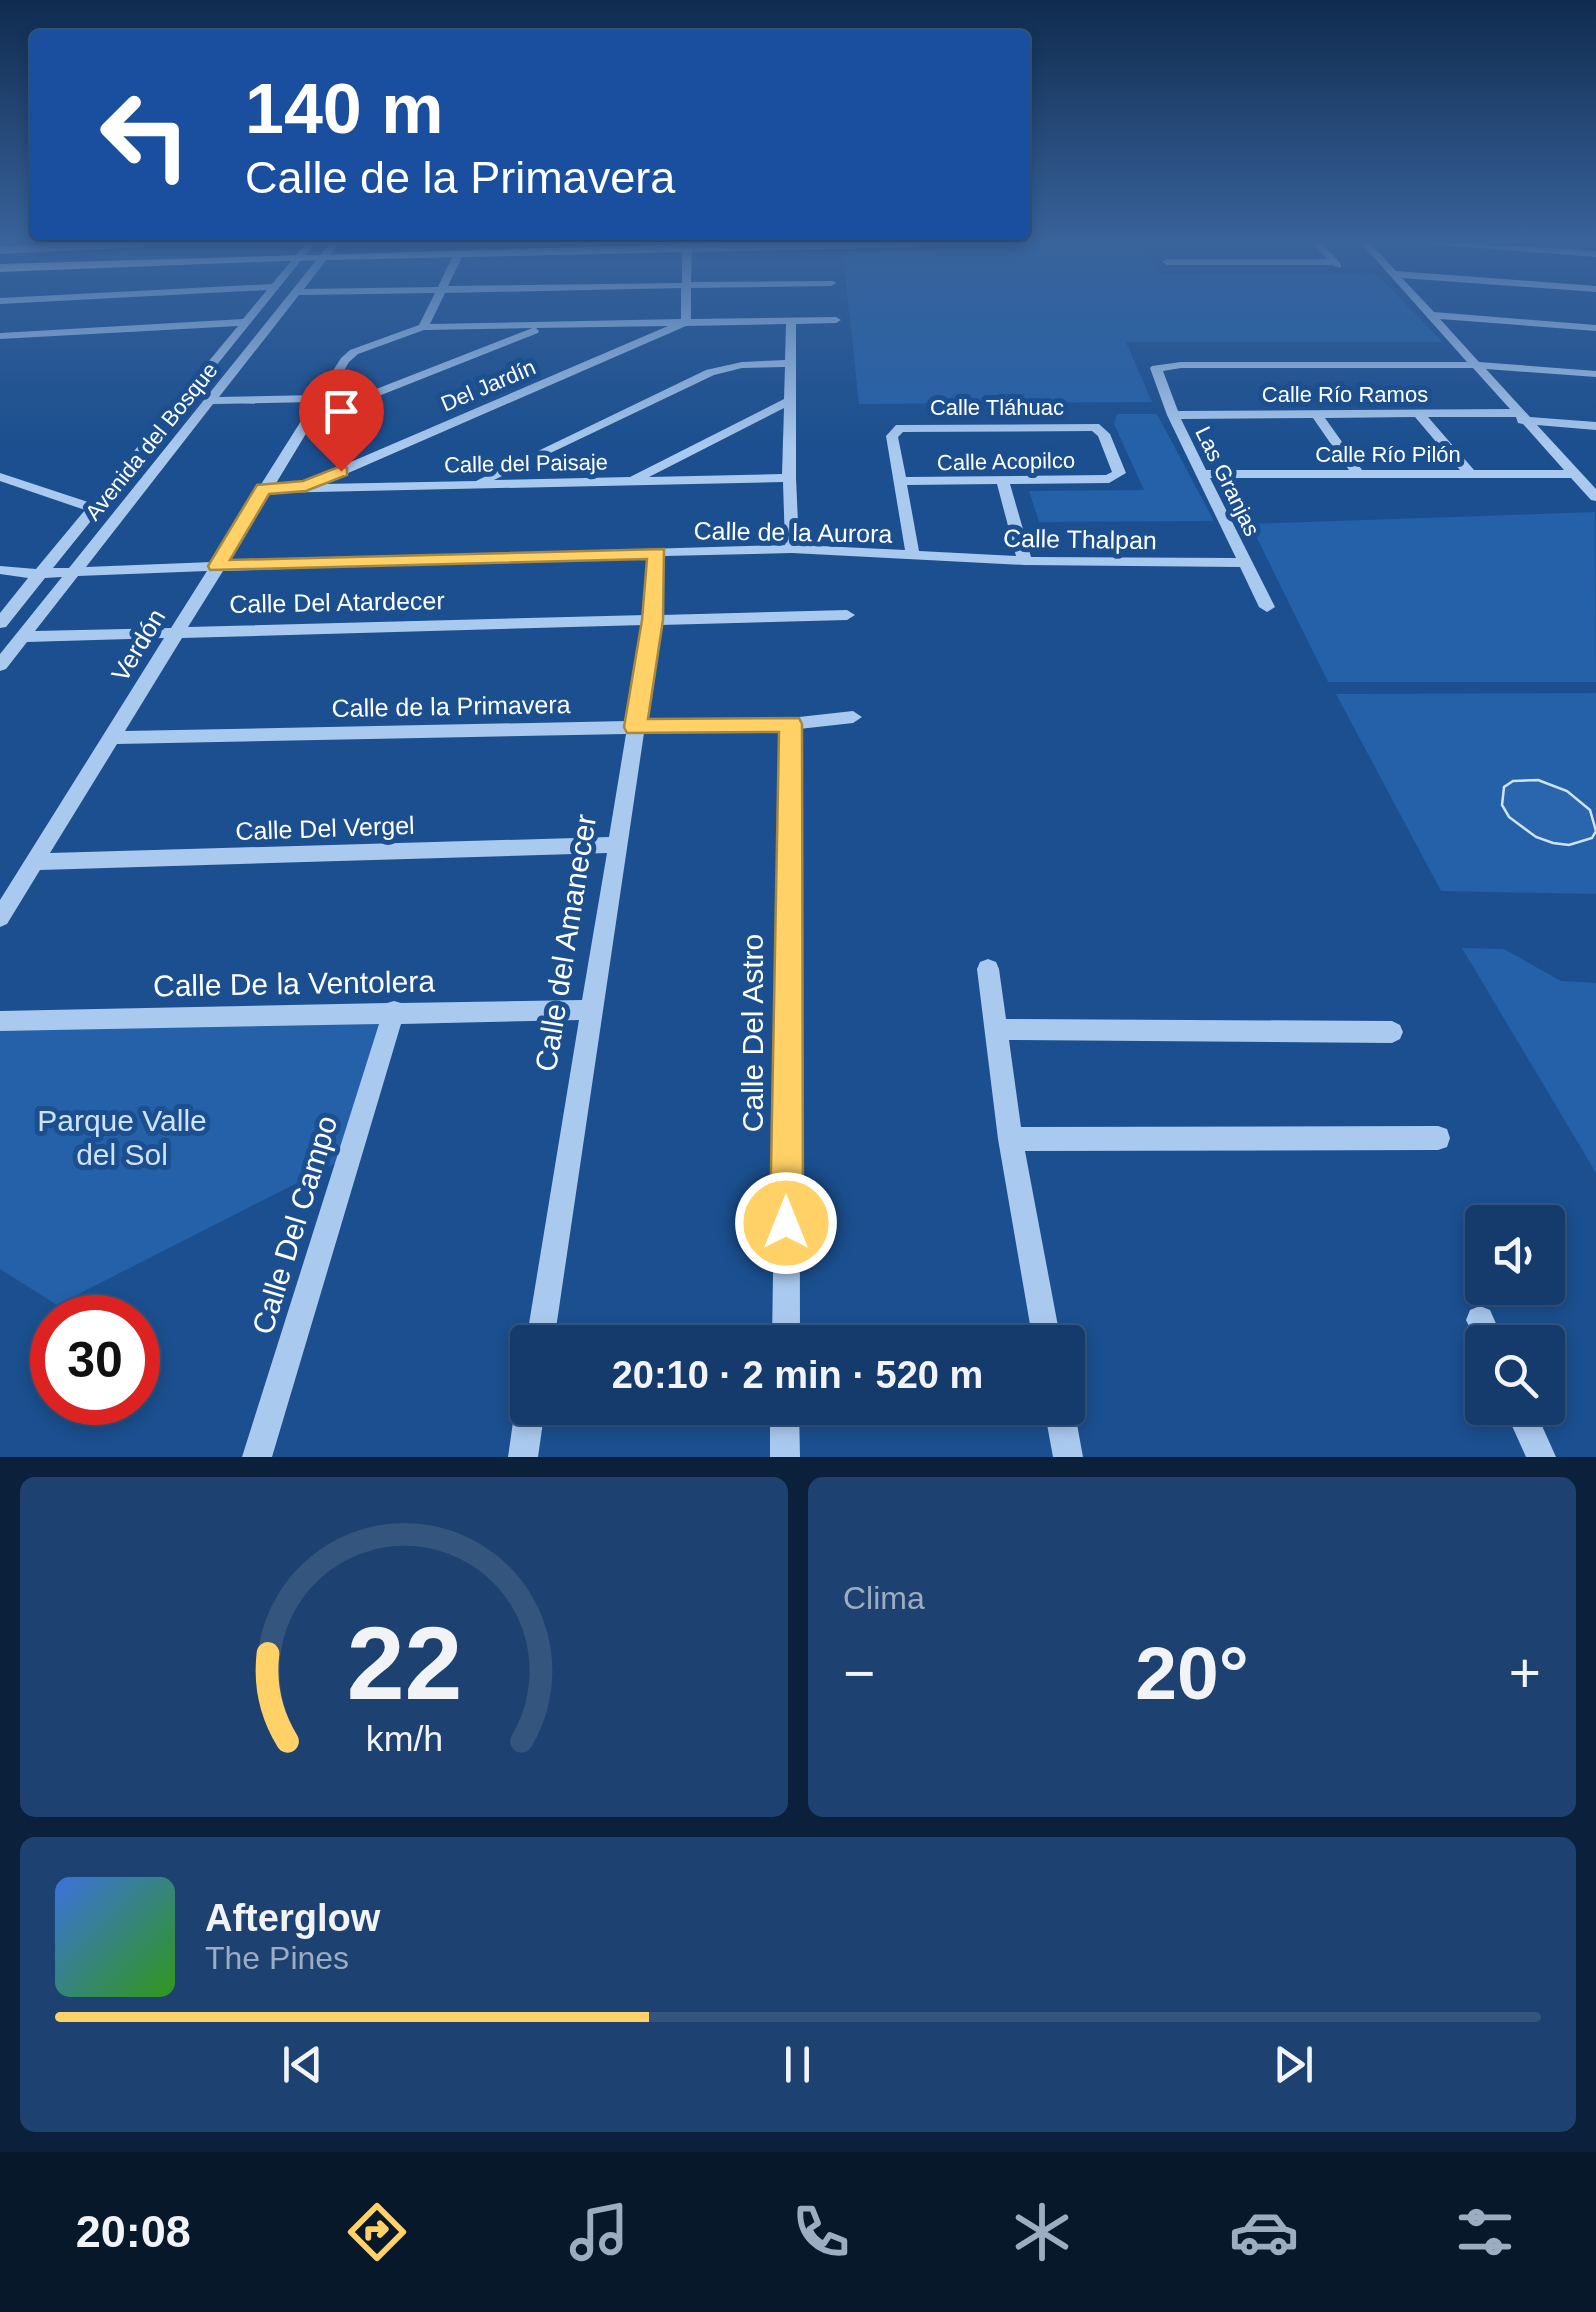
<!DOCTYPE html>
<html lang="es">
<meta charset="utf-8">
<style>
:root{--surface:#143b6b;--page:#1d4271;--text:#f1f3f6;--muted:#9dadc1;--line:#33557e;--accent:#ffd166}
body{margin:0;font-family:Arial,sans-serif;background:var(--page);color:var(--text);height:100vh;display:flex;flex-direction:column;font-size:38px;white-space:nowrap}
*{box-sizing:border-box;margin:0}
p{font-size:32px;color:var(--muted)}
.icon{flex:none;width:55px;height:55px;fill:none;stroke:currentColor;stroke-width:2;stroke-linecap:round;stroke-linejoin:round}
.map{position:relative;height:1457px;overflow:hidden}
.side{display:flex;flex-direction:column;gap:20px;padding:20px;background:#0b203b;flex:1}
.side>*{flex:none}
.guide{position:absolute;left:30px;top:30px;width:1000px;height:210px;border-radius:10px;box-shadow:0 5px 15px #0003,0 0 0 2px var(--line);background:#1a4fa0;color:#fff;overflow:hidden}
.controls{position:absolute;left:1465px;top:1205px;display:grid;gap:20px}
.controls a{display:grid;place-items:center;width:100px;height:100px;border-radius:10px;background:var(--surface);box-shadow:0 5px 15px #0003,0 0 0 2px var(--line);font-size:50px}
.speed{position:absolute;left:30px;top:1295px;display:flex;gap:20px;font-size:50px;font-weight:700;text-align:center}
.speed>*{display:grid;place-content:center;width:130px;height:130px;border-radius:50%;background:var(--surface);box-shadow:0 5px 15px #0003,0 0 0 2px var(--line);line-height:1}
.speed .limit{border:15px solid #d22;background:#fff;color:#111}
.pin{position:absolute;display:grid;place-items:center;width:85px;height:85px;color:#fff;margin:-102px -42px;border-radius:50% 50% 50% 0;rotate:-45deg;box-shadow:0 0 10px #0007}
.pin .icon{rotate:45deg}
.me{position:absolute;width:110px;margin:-55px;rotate:0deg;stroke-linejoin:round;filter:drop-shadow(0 0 8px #0008)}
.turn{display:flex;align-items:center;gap:35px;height:210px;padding:0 50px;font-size:45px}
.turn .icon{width:130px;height:130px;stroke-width:2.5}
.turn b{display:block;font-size:70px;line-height:85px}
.big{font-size:75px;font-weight:700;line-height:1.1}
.side .widget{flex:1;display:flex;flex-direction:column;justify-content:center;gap:15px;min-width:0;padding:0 35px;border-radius:15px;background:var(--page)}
.side .dial{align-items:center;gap:0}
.dial svg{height:260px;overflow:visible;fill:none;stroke:var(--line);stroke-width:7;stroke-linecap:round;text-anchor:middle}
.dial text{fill:var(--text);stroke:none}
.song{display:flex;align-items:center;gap:30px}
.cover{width:120px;height:120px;border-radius:15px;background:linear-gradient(135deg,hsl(220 70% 55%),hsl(110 70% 35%))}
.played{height:10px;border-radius:5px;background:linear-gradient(90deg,var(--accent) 40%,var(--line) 40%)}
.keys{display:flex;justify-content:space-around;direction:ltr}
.heat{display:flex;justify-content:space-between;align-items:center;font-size:55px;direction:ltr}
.side .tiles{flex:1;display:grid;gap:20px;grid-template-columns:1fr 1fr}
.widget:last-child{grid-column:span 2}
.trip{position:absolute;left:510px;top:1325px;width:575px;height:100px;border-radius:10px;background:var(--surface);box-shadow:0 5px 15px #0003,0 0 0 2px var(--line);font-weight:700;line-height:100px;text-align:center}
.tabs{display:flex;height:160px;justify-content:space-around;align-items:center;background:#08182b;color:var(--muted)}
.tabs .icon{width:70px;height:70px}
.tabs .on{color:var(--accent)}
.tabs b{font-size:45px;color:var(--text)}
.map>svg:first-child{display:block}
</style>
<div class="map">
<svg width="1596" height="1457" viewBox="0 0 1596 1457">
<rect width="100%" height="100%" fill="#1b4f8f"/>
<!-- green -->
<path fill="#2461a8" d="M233,243H302L292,253L115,260L106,256L127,248Z
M958,243H1144L1160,275L1375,273L1443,342H1126L1152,402L859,404L843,253L921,250Z
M1117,414H1157L1214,521L1039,522L1029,491L1144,490L1114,424Z
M1595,512L1596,682H1328L1250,524Z
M1596,693V894L1441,891L1336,694Z
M1462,948L1504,949L1561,981L1596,983V1173Z
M394,1011L350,1156L57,1305L0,1269V1021Z"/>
<!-- building -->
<path fill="#2a66ad" stroke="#cfe3fa" stroke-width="2.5" d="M1538,780L1567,791L1590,810L1596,831L1592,838L1569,845L1553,843L1536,837L1509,817L1502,805L1504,787L1513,781Z"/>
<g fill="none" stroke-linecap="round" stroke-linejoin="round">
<!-- minor -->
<path fill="#a9c9ee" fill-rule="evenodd" d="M306,243H315L53,568H69L330,243H339L304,289L438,287L454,253L459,250L464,253L448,286L682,283V243H692L691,282L834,281L836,283L831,286L691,288V319L836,317L841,320L836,323L796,324V478L799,545L905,550L886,436L896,425L1099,424L1110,434L1126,473L1109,483L1010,484L1031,557L1236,558L1167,415L1150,368L1152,366L1181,362H1467L1361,243H1370L1396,271L1596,286V292L1402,278L1434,312L1596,325V331L1440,319L1479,362L1596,371V377L1486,369L1530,417L1596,422V430L1537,425L1596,489V501L1591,500L1571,478H1210L1275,607L1267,612L1259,607L1240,567L1025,565L792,553L664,556L661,615L847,610L855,615L847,620L660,625L646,721L790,718L853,711L862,717L853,723L799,729L800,1342H772L781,730L644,733L554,1342H528V1346L526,1342L579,1020L401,1024L272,1457H242L379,1024L0,1031V1011L387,1003L394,1001L401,1003L582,1000L607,853L40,870L7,924L0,927V900L164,638L27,642L6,669L0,671V654L62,577L45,578L6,627L0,628V613L28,578L0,574V566L36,569L85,510L0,481V473L91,503L238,326L0,339V333L243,319L267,290L0,304V298L272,284ZM681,288V319L430,324L445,293ZM435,293L419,325L350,350L341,358L318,395L219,397L299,295ZM786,324L785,360L742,362L706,370L476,481L323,484L686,326ZM668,326L311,479V484L275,485L313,422L538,333L539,331L536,328ZM532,328L530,329L320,411L349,362L358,354L424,330ZM785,367L784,399L630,477L494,480L714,375L742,368ZM1181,368H1473L1510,409L1178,411L1163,371ZM313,402L212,562L86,567L213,404ZM784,408L782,474L649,477ZM1415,417L1460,470H1362L1325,418ZM1428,417H1516L1518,423L1523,424L1564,470H1474ZM1313,418L1349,470H1206L1181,419ZM1092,431L1098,436L1112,472L1106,475L906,477L898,437L903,432ZM783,482L785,545L228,561L270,493ZM997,484L1016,556L919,551L907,485ZM650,557L646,615L188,627L223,571ZM207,571L171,628L35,631L78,576ZM644,625L628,721L125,731L182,638ZM626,734L609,837L50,853L117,744Z
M1313,243H1322L1341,264V268L1332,265H1167L1162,262L1167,259H1327Z
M1414,243H1468L1596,251V257Z
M988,959L996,962L999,969L1006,1019L1392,1021L1400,1025L1403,1032L1400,1039L1392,1043L1009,1040L1021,1127L1438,1126L1447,1129L1450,1138L1447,1147L1438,1150L1025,1151L1061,1342H1033L998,1139L977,969L980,962Z
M1480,1306L1490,1310L1504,1342H1482V1353L1466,1320L1470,1310Z
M528,1394V1408H545L538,1457H508L515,1408L520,1398Z
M1068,1397L1074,1408L1083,1457H1053L1044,1408H1068Z
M770,1408H799L800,1457H770Z
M1504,1408H1534L1556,1457H1526Z"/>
<!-- major -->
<path fill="#f0f6ff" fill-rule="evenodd" d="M55,243H148L142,247L0,254V246Z
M723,243H923L917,247L283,261L0,272V264Z"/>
</g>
<!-- sky -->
<linearGradient id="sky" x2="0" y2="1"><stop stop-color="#0f2b4f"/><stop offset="0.54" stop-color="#39639b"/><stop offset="1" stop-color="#39639b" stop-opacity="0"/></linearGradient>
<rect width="1596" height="447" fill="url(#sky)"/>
<!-- route -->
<path fill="#ffd166" stroke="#a68842" stroke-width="2.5" d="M341,466L347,468V475L306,491L269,494L230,560L664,549L663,620L648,719L799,718L802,724L803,1223L798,1235L786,1240L775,1235L770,1223L779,732L627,733L624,727L642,620L647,559L210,570L208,566L257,485L303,481Z"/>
<g text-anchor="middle" stroke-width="10" stroke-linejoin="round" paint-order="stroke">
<!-- far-street labels -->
<g font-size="22" fill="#fff" stroke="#1b4f8f">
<text transform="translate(488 385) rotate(-23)" y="8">Del Jardín</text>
<text x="1345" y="402">Calle Río Ramos</text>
<text x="997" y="415">Calle Tláhuac</text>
<text transform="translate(151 441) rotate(-51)" y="8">Avenida del Bosque</text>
<text x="1388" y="462">Calle Río Pilón</text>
<text transform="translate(1006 461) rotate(-1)" y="8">Calle Acopilco</text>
<text transform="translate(526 463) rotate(-1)" y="8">Calle del Paisaje</text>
<text transform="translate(1228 481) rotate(64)" y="8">Las Granjas</text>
</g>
<!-- street labels -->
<g font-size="25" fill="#fff" stroke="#1b4f8f">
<text transform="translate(793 532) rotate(1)" y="9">Calle de la Aurora</text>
<text transform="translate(1080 539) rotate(1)" y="9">Calle Thalpan</text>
<text transform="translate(337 602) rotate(-1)" y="9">Calle Del Atardecer</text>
<text transform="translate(138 645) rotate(-59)" y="9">Verdón</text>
<text transform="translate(451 706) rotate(-1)" y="9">Calle de la Primavera</text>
<text transform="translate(325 828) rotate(-2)" y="9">Calle Del Vergel</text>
</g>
<!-- near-street labels -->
<g font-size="30" fill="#fff" stroke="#1b4f8f">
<text transform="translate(566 943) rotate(-81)" y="10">Calle del Amanecer</text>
<text transform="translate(294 984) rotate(-1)" y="10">Calle De la Ventolera</text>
<text transform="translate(753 1033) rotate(-90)" y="10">Calle Del Astro</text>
<text transform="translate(295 1225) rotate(-73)" y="10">Calle Del Campo</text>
</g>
<!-- near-park labels -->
<g font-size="30" fill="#cfe3fa" stroke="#1b4f8f">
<text x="122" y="1131">Parque Valle<tspan x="122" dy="34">del Sol</tspan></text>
</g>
</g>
</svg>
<div class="controls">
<a><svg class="icon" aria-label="sound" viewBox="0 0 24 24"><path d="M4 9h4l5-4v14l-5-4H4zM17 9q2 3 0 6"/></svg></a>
<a><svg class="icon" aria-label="search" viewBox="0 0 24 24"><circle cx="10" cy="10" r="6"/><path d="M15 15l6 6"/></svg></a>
</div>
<div class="speed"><div class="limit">30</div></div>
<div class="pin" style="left:341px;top:471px;background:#d93025"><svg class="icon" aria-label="arrive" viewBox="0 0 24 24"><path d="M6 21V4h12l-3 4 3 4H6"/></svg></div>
<svg class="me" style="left:786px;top:1223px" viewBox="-20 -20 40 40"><circle r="17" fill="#ffd166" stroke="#fff" stroke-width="3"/><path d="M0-11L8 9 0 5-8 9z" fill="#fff"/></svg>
<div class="trip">20:10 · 2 min · 520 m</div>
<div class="guide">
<div class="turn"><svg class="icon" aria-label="left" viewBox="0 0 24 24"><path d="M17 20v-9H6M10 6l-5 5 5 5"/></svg><div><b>140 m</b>Calle de la Primavera</div></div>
</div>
</div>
<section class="side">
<div class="tiles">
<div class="widget dial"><svg viewBox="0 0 100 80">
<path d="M14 69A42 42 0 1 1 86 69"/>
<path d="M14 69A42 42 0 0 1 8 42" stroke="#ffd166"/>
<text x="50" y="56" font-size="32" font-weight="700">22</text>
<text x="50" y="72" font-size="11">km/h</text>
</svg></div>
<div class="widget"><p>Clima</p>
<div class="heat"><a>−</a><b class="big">20°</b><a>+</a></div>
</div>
<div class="widget">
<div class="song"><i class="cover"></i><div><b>Afterglow</b><p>The Pines</p></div></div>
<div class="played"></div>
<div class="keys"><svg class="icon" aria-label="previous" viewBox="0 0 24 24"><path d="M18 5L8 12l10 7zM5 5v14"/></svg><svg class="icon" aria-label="pause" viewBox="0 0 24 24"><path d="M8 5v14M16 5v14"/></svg><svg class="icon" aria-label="next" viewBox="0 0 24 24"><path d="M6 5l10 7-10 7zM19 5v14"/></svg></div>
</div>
</div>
</section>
<nav class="tabs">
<b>20:08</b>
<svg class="icon on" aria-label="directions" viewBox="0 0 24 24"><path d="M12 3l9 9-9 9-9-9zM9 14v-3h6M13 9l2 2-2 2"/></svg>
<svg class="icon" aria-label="music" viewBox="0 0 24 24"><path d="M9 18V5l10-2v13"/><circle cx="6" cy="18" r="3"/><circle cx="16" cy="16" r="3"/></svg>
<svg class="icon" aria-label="phone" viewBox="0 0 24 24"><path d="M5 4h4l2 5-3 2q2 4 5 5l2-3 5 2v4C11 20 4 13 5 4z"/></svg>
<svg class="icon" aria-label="climate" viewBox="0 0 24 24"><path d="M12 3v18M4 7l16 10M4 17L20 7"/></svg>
<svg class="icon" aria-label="car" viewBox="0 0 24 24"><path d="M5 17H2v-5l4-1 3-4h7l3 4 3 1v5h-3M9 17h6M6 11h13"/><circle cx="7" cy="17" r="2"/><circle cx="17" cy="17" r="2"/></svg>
<svg class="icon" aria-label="filters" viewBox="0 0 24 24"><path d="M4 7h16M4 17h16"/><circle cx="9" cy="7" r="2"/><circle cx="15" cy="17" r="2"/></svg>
</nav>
